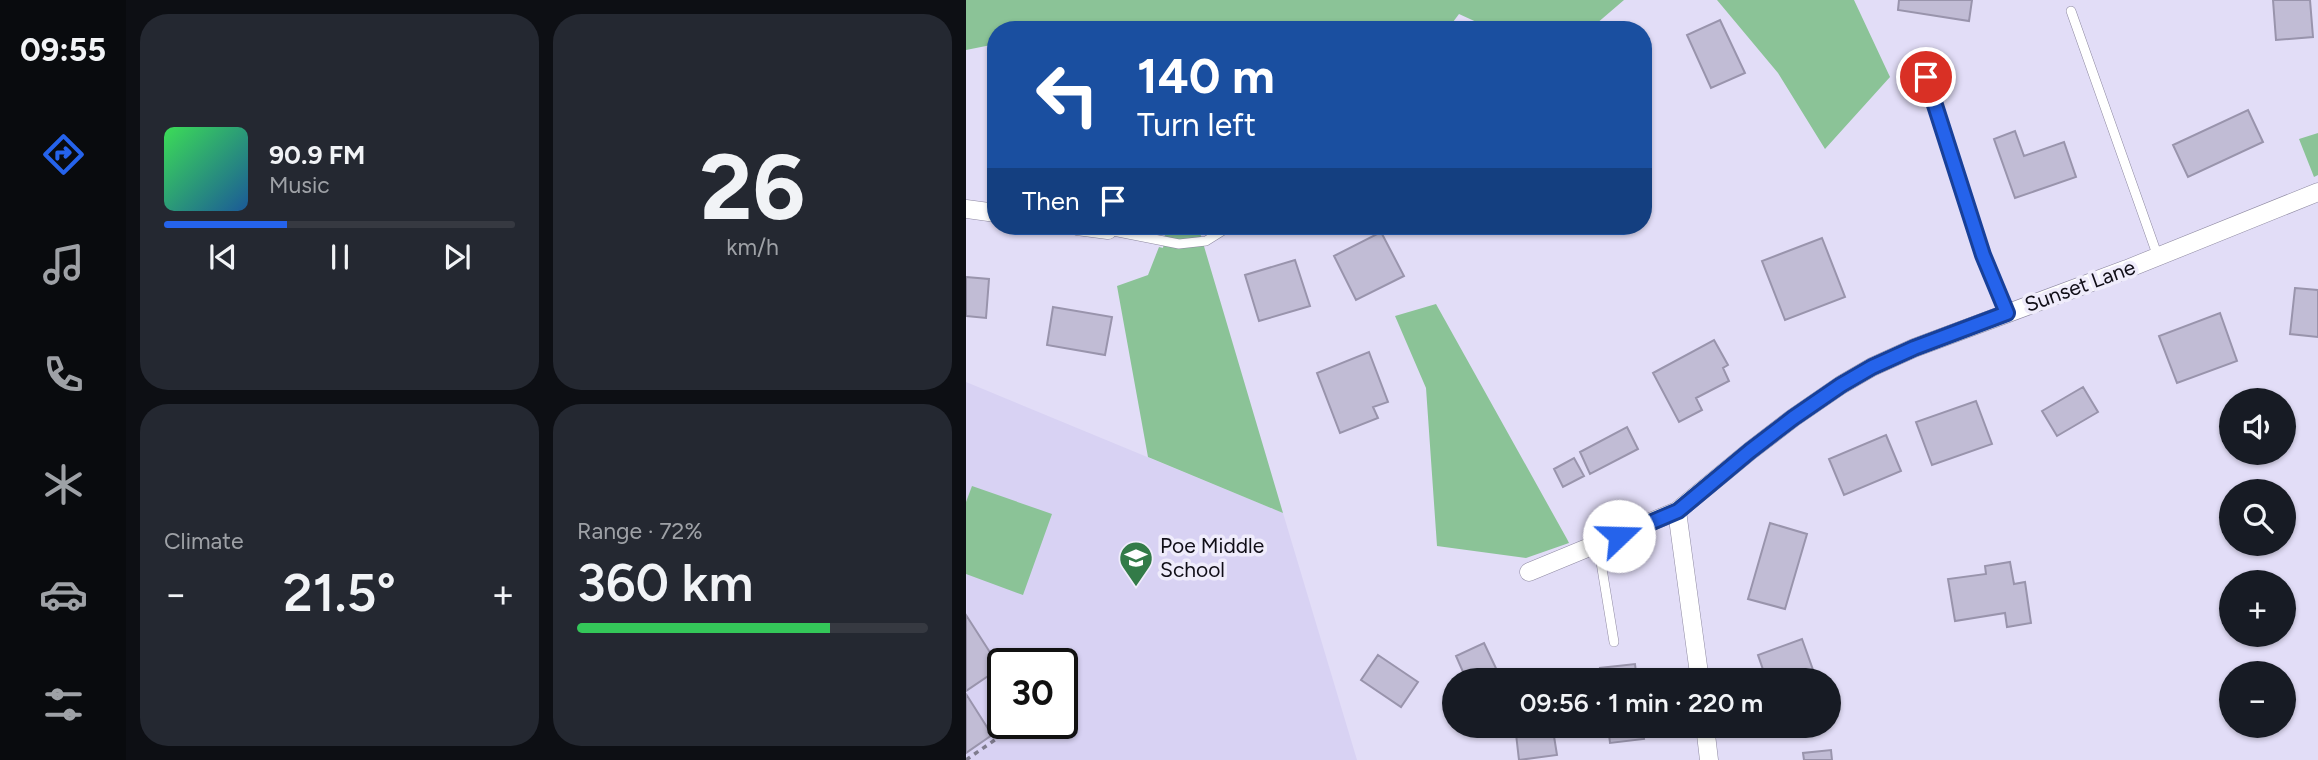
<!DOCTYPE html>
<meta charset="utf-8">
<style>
:root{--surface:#171b24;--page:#242831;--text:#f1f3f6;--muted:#9ea1a6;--line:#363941;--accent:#2563eb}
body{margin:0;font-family:Figtree,sans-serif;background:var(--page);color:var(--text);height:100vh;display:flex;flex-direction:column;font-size:26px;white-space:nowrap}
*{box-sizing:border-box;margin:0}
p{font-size:23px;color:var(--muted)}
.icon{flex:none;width:38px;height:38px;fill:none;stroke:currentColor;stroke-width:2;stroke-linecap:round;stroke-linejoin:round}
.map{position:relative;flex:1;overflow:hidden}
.drawer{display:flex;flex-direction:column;gap:14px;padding:14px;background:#0d0f14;width:840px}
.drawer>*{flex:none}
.hud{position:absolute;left:21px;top:21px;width:665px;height:214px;border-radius:28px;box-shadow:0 2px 5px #0004;background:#1a4fa0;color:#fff;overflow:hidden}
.controls{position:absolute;left:1253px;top:388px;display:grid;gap:14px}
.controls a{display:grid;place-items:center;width:77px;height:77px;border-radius:50%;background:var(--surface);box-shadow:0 2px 5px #0004;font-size:35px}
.speed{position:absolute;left:21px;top:648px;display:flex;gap:14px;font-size:35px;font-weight:700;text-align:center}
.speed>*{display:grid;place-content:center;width:91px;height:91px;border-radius:50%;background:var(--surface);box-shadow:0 2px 5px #0004;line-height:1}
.speed .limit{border:4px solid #111;border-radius:10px;background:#fff;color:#111}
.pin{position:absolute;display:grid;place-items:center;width:60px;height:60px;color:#fff;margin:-30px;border:4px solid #fff;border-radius:50%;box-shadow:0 2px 7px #0007}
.me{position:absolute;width:77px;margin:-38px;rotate:69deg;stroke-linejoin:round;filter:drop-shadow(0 0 5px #0008)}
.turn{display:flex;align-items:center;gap:24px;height:147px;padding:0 35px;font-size:32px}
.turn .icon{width:91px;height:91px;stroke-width:2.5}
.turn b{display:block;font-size:49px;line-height:60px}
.then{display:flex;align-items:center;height:66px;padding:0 35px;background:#0003;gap:14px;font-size:26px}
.big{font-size:52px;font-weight:600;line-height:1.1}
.drawer .tile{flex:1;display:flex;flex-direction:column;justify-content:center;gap:10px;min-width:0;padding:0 24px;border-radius:28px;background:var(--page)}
.drawer .dial{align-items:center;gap:0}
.dial b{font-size:91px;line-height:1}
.song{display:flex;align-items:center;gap:21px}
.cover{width:84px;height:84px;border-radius:10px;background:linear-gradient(135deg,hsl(130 70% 55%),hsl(210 70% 35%))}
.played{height:7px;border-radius:4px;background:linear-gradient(90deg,var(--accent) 35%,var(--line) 35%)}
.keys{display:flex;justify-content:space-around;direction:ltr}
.heat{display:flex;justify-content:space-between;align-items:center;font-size:38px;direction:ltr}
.charge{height:10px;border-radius:5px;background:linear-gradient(90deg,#34c759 72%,var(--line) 0)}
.drawer .tiles{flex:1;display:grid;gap:14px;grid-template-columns:repeat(2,1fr)}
.trip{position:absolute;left:476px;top:668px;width:399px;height:70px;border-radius:35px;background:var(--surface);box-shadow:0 2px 5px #0004;font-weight:600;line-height:70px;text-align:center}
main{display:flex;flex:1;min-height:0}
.menu{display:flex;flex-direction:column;width:126px;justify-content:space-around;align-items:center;background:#090b0e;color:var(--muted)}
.menu .icon{width:49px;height:49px}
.menu .selected{color:var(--accent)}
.menu b{font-size:32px;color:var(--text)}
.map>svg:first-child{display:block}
</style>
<main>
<nav class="menu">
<b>09:55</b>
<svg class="icon selected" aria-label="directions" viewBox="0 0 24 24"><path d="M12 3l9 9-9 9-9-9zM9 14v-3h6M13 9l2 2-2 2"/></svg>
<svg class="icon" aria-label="music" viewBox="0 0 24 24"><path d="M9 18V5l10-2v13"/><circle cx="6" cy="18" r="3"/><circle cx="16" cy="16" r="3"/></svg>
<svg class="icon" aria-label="phone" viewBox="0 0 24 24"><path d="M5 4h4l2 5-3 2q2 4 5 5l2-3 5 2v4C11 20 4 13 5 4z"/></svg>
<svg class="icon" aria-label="climate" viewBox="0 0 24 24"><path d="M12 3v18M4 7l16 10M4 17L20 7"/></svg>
<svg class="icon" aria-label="car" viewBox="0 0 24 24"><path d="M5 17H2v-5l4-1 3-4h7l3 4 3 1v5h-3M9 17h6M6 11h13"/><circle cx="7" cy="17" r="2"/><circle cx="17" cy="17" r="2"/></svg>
<svg class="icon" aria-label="filters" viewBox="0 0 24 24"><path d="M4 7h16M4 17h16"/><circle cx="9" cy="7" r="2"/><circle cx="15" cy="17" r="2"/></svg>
</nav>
<section class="drawer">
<div class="tiles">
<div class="tile">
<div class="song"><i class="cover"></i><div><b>90.9 FM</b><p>Music</p></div></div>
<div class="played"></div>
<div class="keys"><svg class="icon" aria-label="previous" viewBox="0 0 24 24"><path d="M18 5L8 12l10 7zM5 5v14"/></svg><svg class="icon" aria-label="pause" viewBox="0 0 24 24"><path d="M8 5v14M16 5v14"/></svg><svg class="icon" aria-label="next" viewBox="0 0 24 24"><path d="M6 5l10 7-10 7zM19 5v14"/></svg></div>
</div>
<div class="tile dial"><b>26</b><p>km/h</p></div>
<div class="tile"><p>Climate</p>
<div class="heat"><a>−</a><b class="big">21.5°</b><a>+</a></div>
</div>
<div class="tile"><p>Range · 72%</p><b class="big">360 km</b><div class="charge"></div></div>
</div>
</section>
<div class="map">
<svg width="1352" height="760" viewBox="0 0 1352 760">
<rect width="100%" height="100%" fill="#e2ddf7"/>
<!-- built -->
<path fill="#d8d2f3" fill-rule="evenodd" d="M0,382L317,513L391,760H0ZM37,663H96V723H37Z"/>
<!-- green -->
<path fill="#8bc397" d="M0,0H658L623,30H528L493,14L481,30H30V44L0,50Z
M751,0H888L924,77L859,149L812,73Z
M1352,133V175L1348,177L1333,139Z
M200,226H232L317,513L182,457L151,286L182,275L193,247L197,248Z
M470,304L601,539L603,543L560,558L471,546L460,388L429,316Z
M6,486L86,514L57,595L0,574V502Z"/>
<!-- building -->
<path fill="#c1bcd5" stroke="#9994ac" stroke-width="2" d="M933,0H1006L1003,21L932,10Z
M1307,0H1344L1347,37L1310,40Z
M754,20L779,73L745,88L721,35Z
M1282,110L1297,142L1222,177L1207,145Z
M30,122V157H25Z
M1049,131L1058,156L1098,142L1110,177L1049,198L1028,139Z
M415,232L438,276L390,300L368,256Z
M856,238L879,297L819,320L796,261Z
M329,260L344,306L293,321L279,275Z
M0,277L23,279L20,318L0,316Z
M1329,288L1352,290V337L1324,334Z
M87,307L146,317L139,355L81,345Z
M1254,313L1271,361L1211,383L1193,336Z
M748,340L762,365L757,368L763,381L730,398L736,410L713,422L687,373Z
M403,352L422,402L407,407L412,418L374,433L351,373Z
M1117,387L1132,412L1091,436L1076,411Z
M1010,401L1026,444L966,465L950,422Z
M661,427L672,449L624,474L614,452Z
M920,435L935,471L878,495L863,459Z
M608,458L618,476L597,487L588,469Z
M804,523L841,534L819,609L782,599Z
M1044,562L1048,584L1059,582L1065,623L1041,627L1039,613L989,621L982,579L1020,574L1019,566Z
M0,615L34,668L0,691Z
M836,639L851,681H801L792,655Z
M518,643L536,681H501L490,656Z
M412,655L452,682L435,707L395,680Z
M669,664L671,681H636L634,668Z
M0,694L26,735L0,753Z
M642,726H676L678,739L644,743Z
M587,730L591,755L553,760L550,734Z
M865,750L866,760H838L837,753Z"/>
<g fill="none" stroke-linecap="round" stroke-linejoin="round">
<!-- service casing -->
<g stroke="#8e89a1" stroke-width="10">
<path id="service" d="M1105,11L1192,257
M955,58L1017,255L1041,313
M142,230L213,244L240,241L264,226
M632,544L648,642"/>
</g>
<!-- minor casing -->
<g stroke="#8e89a1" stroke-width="19">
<path id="minor" d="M0,209L30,213
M111,226L142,230
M563,572L711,511
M734,681L711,511L784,451L827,418L875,385L906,367L948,348L1161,269L1352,192
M739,726L743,760"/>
</g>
<!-- path -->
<path stroke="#7f7c8e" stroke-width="3.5" stroke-dasharray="5 5" stroke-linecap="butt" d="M0,760L33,737L37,711"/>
<!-- service -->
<use href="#service" stroke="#fff" stroke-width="9"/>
<!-- minor -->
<use href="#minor" stroke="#fff" stroke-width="18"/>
</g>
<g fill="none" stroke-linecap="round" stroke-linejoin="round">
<!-- route casing -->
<g stroke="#184099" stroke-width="18">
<path id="route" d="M653,536L712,511L784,451L827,418L875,385L906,367L948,348L1041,313L1017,255L960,77"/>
</g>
<!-- route -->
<use href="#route" stroke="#2563eb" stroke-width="12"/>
</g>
<!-- icons -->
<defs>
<g id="school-pin" transform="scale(1.75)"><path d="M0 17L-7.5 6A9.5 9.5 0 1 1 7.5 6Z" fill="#337b48" stroke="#efecfb"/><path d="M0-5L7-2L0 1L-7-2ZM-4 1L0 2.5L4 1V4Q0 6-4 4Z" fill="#fff"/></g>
</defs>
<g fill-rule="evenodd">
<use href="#school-pin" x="170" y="558"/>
</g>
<g text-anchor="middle" stroke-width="7" stroke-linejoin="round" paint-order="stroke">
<!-- street labels -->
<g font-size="21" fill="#100e17" stroke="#efecfb">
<text transform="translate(1114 286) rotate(-20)" y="7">Sunset Lane</text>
</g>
<!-- poi labels -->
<g font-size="21" fill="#100e17" stroke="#efecfb" text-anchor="start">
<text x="194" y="553">Poe Middle<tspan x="194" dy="24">School</tspan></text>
</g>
</g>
</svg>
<div class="controls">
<a><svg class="icon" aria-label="sound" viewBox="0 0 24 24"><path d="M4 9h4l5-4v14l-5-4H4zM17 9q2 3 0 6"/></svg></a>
<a><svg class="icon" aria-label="search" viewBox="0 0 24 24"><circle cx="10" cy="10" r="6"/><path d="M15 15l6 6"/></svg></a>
<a>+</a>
<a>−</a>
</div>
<div class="speed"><div class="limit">30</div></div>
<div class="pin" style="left:960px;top:77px;background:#d93025"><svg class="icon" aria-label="arrive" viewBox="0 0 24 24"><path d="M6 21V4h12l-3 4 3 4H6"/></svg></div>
<svg class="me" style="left:653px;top:536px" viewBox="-20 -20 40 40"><circle r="19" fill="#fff"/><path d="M0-13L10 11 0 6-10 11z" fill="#2563eb"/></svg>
<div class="trip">09:56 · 1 min · 220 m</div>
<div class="hud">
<div class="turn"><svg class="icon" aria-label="left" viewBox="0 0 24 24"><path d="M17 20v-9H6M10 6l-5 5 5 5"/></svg><div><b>140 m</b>Turn left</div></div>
<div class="then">Then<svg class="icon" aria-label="arrive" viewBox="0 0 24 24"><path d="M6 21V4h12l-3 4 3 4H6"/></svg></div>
</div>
</div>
</main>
